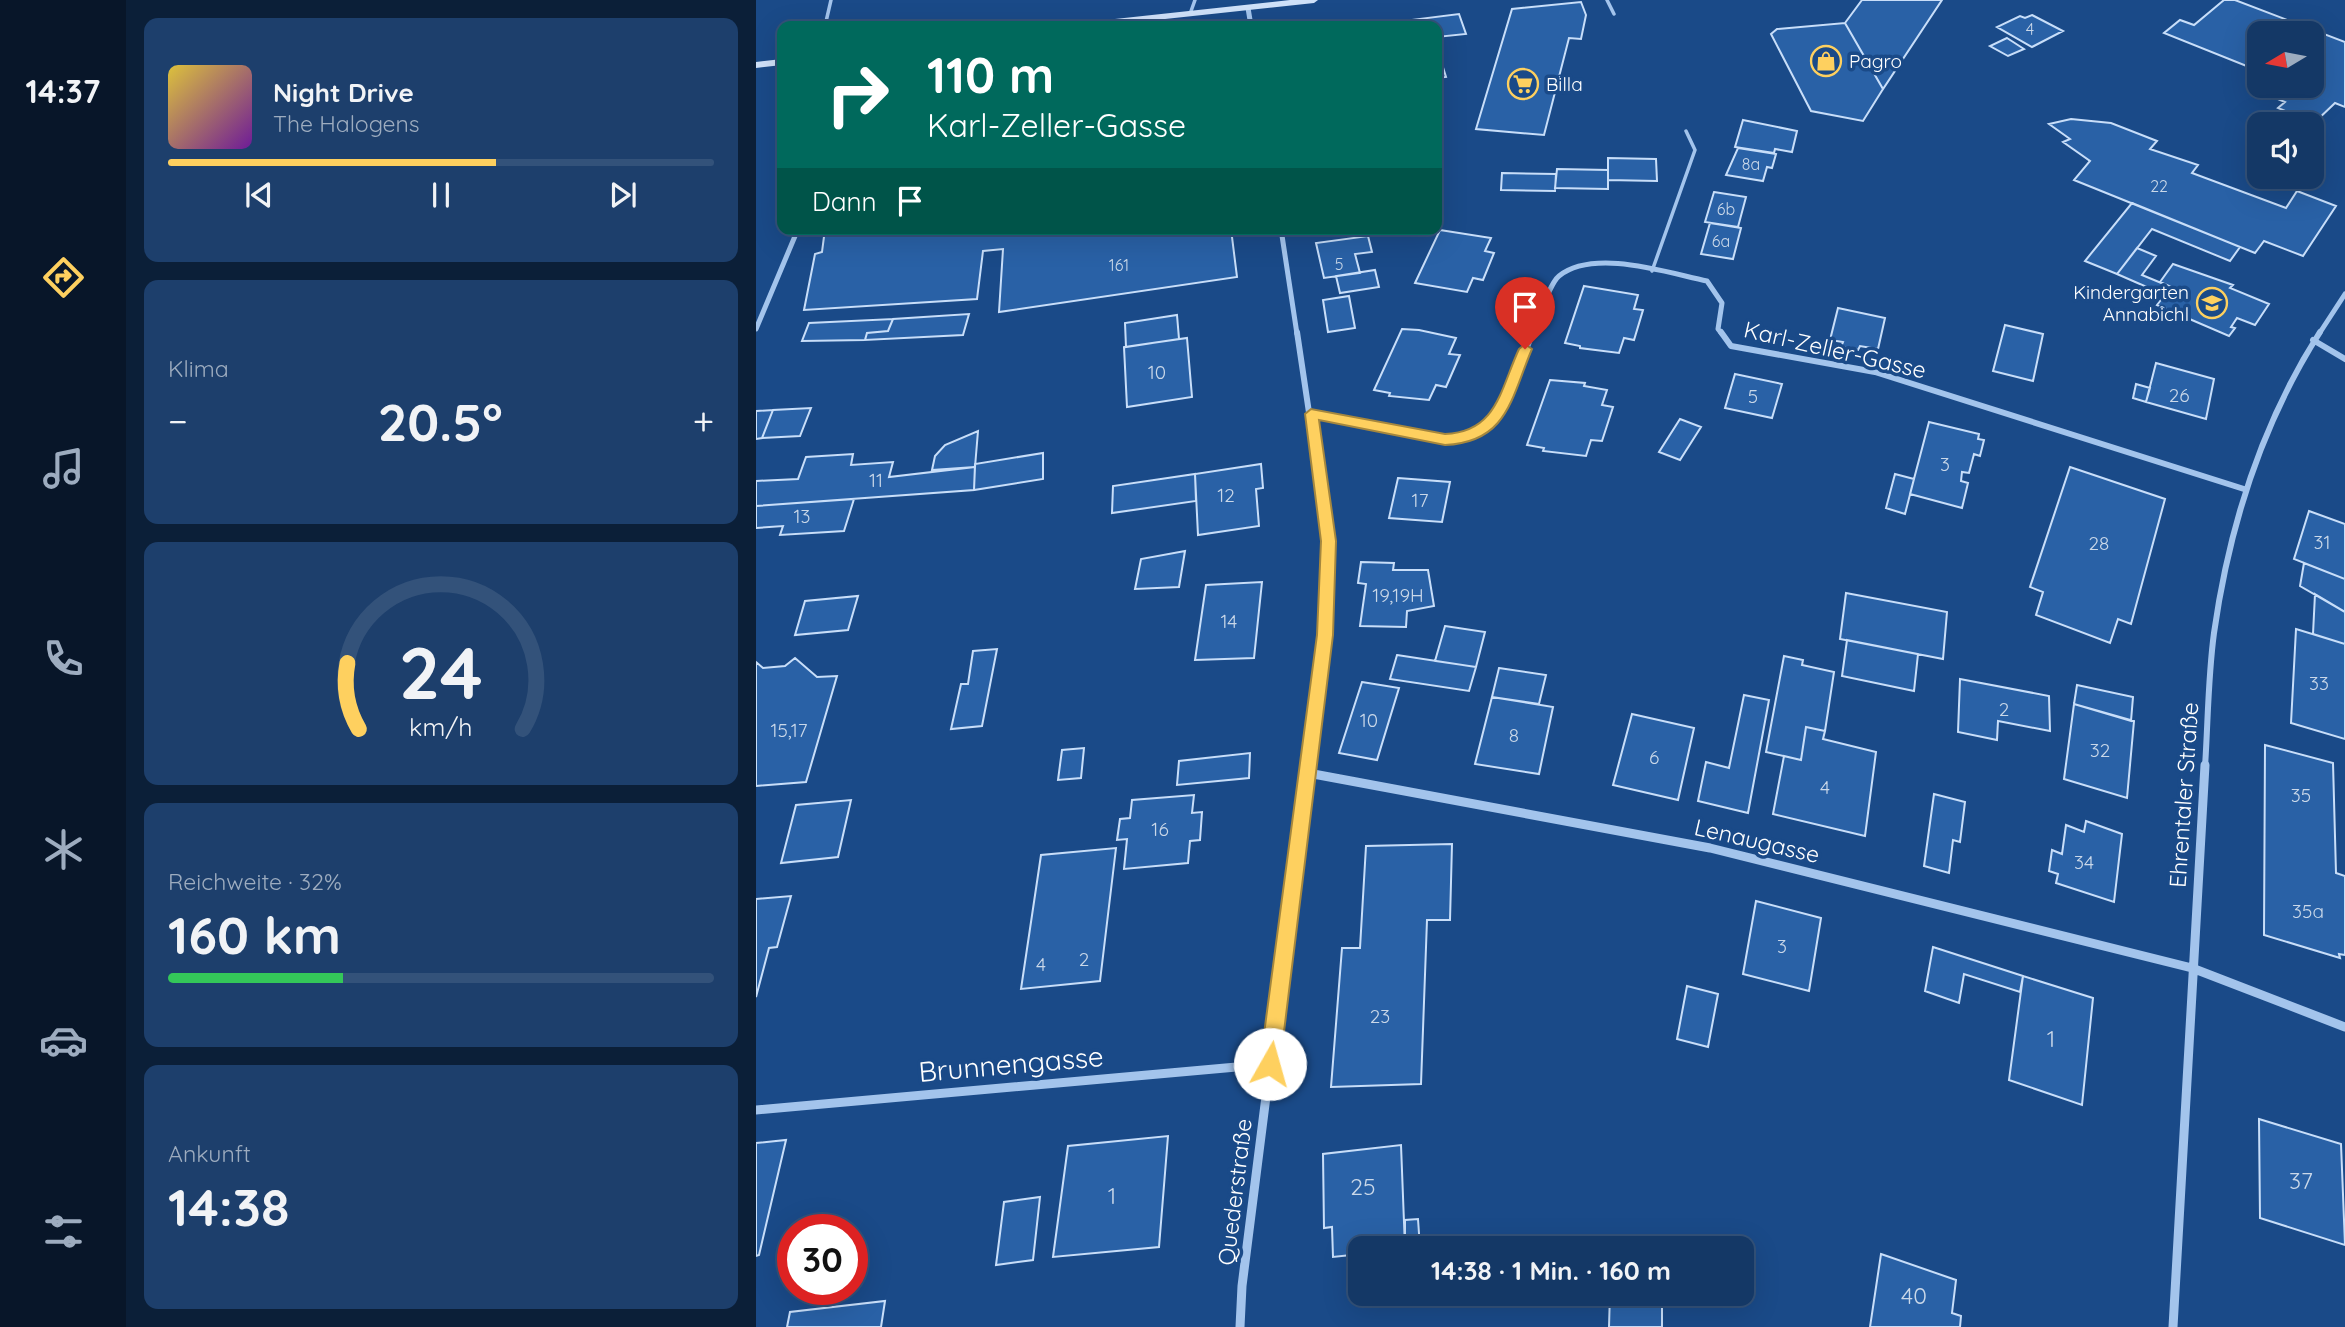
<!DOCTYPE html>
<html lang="de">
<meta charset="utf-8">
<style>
:root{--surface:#143866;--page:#1d3f6c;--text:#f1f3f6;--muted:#9dacbf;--line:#33527a;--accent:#fed05f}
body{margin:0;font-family:Quicksand,sans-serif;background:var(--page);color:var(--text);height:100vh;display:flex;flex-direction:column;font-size:26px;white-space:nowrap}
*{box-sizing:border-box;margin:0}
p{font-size:23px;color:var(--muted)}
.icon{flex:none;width:38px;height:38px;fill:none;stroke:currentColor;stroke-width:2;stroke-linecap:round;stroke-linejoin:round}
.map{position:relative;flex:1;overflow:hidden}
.details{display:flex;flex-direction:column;gap:18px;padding:18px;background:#0b1f38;width:630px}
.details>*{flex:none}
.hud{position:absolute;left:21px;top:21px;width:665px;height:214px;border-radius:14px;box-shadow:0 7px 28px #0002,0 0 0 2px var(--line);background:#00695c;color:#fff;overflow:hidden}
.needle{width:46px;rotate:260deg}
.tools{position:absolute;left:1491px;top:21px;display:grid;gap:14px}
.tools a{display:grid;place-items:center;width:77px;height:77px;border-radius:14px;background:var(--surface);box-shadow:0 7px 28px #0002,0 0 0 2px var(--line);font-size:35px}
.speed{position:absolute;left:21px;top:1214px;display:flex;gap:14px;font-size:35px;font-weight:700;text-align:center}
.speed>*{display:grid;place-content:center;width:91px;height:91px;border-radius:50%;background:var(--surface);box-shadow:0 7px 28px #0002,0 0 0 2px var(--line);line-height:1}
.speed .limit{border:10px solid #d22;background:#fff;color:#111}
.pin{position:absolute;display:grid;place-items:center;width:60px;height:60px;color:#fff;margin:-72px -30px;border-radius:50% 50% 50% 0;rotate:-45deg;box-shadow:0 0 7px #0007}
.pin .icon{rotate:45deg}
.me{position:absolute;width:77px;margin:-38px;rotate:7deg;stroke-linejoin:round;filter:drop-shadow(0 0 5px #0008)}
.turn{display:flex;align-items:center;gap:24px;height:147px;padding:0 35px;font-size:32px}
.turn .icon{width:91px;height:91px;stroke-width:2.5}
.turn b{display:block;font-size:49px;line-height:60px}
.then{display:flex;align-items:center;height:66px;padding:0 35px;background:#0003;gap:14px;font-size:26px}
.big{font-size:52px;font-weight:700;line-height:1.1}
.details .card{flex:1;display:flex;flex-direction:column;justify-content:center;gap:10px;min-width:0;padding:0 24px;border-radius:14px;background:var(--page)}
.details .dial{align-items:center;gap:0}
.dial svg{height:182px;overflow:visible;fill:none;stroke:var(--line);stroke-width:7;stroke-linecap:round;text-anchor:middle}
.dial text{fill:var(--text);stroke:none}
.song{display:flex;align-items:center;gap:21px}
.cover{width:84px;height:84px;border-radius:10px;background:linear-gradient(135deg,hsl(50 70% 55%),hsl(280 70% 35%))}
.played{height:7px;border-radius:4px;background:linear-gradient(90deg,var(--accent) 60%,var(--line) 60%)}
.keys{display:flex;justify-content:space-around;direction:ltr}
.heat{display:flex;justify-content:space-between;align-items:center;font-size:38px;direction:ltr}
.charge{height:10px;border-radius:5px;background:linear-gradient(90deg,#34c759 32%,var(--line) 0)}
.trip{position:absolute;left:592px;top:1236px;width:406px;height:70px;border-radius:14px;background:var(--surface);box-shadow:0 7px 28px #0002,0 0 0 2px var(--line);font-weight:700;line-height:70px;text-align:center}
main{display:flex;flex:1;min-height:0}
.dock{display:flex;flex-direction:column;width:126px;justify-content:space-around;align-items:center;background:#081629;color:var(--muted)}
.dock .icon{width:49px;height:49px}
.dock .on{color:var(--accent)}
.dock b{font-size:32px;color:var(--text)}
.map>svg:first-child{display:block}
</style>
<main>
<nav class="dock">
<b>14:37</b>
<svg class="icon on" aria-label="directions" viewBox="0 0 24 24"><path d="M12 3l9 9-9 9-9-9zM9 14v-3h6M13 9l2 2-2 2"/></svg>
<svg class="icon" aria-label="music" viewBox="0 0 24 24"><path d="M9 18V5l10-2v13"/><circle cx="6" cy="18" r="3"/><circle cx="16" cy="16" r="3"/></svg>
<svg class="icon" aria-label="phone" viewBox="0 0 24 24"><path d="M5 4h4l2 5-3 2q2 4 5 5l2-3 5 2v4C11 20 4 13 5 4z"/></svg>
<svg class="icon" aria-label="climate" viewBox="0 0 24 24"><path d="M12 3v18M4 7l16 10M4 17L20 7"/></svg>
<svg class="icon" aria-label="car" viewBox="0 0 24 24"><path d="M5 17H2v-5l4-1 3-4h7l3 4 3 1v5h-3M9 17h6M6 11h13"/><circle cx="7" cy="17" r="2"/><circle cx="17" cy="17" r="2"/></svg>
<svg class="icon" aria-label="filters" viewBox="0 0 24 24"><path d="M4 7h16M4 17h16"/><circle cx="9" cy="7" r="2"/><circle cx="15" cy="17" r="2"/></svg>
</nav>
<section class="details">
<div class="card">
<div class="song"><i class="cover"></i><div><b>Night Drive</b><p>The Halogens</p></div></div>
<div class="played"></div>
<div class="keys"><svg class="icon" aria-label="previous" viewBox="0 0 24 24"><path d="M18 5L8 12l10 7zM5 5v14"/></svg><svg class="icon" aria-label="pause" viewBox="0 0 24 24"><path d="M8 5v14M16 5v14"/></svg><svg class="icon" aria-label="next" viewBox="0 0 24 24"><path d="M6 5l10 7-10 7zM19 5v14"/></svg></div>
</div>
<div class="card"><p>Klima</p>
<div class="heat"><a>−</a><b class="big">20.5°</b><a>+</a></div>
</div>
<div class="card dial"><svg viewBox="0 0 100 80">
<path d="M14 69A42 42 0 1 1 86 69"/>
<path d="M14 69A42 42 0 0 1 9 40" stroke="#fed05f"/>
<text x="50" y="56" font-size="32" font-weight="700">24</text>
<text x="50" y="72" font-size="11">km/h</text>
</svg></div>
<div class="card"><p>Reichweite · 32%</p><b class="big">160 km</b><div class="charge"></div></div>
<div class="card"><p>Ankunft</p><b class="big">14:38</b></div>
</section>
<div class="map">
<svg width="1589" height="1327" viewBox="0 0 1589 1327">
<rect width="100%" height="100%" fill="#1a4a88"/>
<!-- building -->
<path fill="#2961a6" stroke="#c8def9" stroke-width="2" d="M1106,0H1186L1127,89L1089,23Z
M1468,0H1479L1589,42V107L1579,103L1558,123L1522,108L1529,102L1498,89L1503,85L1556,86V33H1503V71L1408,33L1424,20L1438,25Z
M825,2L830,15L825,39L813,38L788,135L720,129L756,9Z
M703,14L710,34L681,37V26H656L655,20Z
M1276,15L1307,31L1276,47L1241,27L1264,16L1269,18Z
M1089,23L1127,89L1107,121L1055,111L1015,34L1021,29Z
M1251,38L1268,49L1252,56L1234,46Z
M681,61H685L690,77L681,78Z
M1315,119L1355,123L1401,141L1394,149L1442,165L1436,173L1530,208L1541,191L1580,206L1547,256L1508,241L1499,253L1318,180L1334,161L1307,142L1314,139L1293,124Z
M987,120L1041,131L1036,152L1019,149L1018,153L979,147Z
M982,148L1020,154L1016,168L1011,167L1007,181L970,175Z
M852,158L900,159L901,181L852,180Z
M801,169L852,170V189L799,188Z
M746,173L800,174L799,191L745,190Z
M958,192L990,197L982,227L949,222Z
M1376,203L1484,247L1474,261L1396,229L1361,274L1329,261Z
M954,223L985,228L977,259L945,254Z
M69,229H475L481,277L243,312L247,249L227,251L221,299L48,310L59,254L66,252Z
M684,230L735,238L729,251L738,253L727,280L717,278L711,292L659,283Z
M612,236L616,252L599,254L604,273L568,278L560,243Z
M1381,248L1400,256L1386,275L1415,287L1409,295L1361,274Z
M1417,264L1477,285L1474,288L1513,304L1499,325L1481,318L1475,327L1479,328L1473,336L1401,305L1415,287L1404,282Z
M619,270L623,287L584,293L580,276Z
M828,286L882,295L878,309L887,310L878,340L868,338L863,353L824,348V346L809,343Z
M593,296L599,328L572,332L567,300Z
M1082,308L1129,318L1122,349L1104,346L1102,350L1085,347L1087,342L1074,340Z
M213,314L207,335L109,340L111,333L132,331L137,319Z
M421,315L423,339L370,347L369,323Z
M137,319L132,331L111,333L109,340L46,341L53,323Z
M1249,325L1287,334L1277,381L1237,371Z
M646,329L663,330L700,338L693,354L704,355L690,387L680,385L673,400L633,396L634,393L618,390Z
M431,338L436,397L371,407L368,347Z
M1400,363L1458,379L1450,419L1390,402Z
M979,374L1026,384L1016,418L969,408Z
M794,380L829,383L828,386L851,390L846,405L857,407L846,441L835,440L830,456L787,451L788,448L771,445Z
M1380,384L1394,388L1390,402L1377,398Z
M55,408L44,436L6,438L17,410Z
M17,410L6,438L0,439V411Z
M924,419L945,427L924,460L903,452Z
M1173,422L1223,434L1222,439L1228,440L1224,456L1218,454L1213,473L1206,472L1205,481L1212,483L1206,508L1154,494Z
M222,431L219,467L176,470L179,456L189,445Z
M287,453V479L218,490L219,464Z
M97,454L95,465L137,462L133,477L219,467L218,490L0,506V481L42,479L50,457Z
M505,464L507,488L500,489L503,526L442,535L439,474Z
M1314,467L1409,499L1375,624L1362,619L1354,643L1280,615L1287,592L1274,587Z
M439,474L440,501L356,513L357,486Z
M1139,474L1158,479L1149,514L1130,508Z
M642,478L694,482L686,522L633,518Z
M98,499L88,531L24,535L27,526L0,528V506Z
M1553,511L1589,524V579L1538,559Z
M429,551L423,587L379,589L385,559Z
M605,562L638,563L637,570H672L678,606L651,611L650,627L604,626L610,584L602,583Z
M1548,563L1589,579V612L1544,586Z
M506,582L498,658L439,660L450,585Z
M1090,593L1191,612L1187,659L1084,639Z
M1559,594L1589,612V644L1557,634Z
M102,596L92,630L39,635L49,601Z
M689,626L729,632L720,667L679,661Z
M1540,629L1589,644V739L1535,723Z
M1091,640L1162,654L1158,691L1086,676Z
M241,649L226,726L195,729L205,684H212L217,651Z
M641,655L720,667L713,691L634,679Z
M1028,656L1047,660L1046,665L1078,672L1069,731L1050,727L1045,760L1010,752Z
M39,658L61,677L81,676L50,782L0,786V662L7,668L29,666Z
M743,668L790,675L783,704L736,697Z
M1204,679L1293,696L1294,731L1242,721L1241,740L1202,732Z
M606,682L643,688L621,760L583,753Z
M1321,685L1377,697L1375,721L1318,704Z
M988,695L1013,700L992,813L942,801L950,762L973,768Z
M736,697L797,707L783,774L719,764Z
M1318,704L1378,721L1371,798L1308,779Z
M876,714L938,728L922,800L857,785Z
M1050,727L1069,731L1067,739L1120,752L1109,836L1017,814L1028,756L1045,760Z
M1509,745L1577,763L1580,873L1589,876V955L1583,954L1584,958L1508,935Z
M328,748L325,778L302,780L306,750Z
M494,753L493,778L421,785L423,761Z
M1178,794L1209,802L1204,842L1197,840L1193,873L1168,866Z
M438,795L436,813L446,812L444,840L434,841L432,863L368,869L371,839L361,840L364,819L374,818L376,800Z
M95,800L82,857L25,863L40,805Z
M1330,821L1366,834L1358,902L1300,883L1302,874L1293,871L1296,850L1306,854L1310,825L1328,832Z
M696,844L694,920H671L665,1084L575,1087L586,948H604L610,846Z
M360,848L344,981L265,989L285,855Z
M35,896L21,947L13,948L0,997V899Z
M1000,901L1065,918L1053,991L987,974Z
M1177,947L1267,976L1264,992L1208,974L1203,1003L1169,991Z
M1267,976L1337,998L1326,1105L1253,1080Z
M931,986L962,994L952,1047L921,1039Z
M1503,1119L1585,1144L1589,1245L1504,1218Z
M412,1136L403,1247L297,1257L312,1146Z
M30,1140L3,1255L0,1256V1143Z
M645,1145L649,1248H604V1254L577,1257L576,1227L568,1228L567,1154Z
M284,1197L277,1260L240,1265L248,1202Z
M662,1219L664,1248H649V1220Z
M1125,1254L1200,1280L1196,1313L1205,1316L1204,1327H1114Z
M854,1293H906V1327H853Z
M129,1301L125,1327H31L34,1312Z"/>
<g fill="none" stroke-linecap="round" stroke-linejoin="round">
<!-- lane -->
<path stroke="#a3c4ec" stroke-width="3.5" d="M851,0L858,14
M434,14L439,0
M69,26L75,0
M896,271L939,150L930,131"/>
<!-- street-far2 -->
<path stroke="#a3c4ec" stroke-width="5" d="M492,8L495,26
M525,229L541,334
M0,329L42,229
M776,334C782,321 793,284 803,276C838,248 912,273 951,281L966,303L962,329L966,334
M1563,334L1589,294"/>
<!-- street-far1 -->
<path stroke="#a3c4ec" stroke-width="6" d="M541,332L572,540L569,635L552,767
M965,332L975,346L1119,372L1488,489
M1557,340L1589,359
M555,414C595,421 710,456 737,421C750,406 768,353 777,332
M1449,767C1452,722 1452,677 1458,633C1473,527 1506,423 1564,332"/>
<!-- street -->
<path stroke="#a3c4ec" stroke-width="9" d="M552,773L954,848L1436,968L1589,1027
M0,1110L514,1064
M484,1327L486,1286L552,765
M1417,1327L1449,765"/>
<!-- secondary -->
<path fill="#cfe1f9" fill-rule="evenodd" d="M534,0H562L558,3L344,26H318L322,23Z
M26,59V65L0,68V62Z"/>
</g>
<!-- route -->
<path fill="#fed05f" stroke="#a5873e" stroke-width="2" d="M769,344L776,349C755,398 752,442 689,445L563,420L580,541L577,635L524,1064L521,1071L514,1074L507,1071L504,1064L561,635L565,541L549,414L555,409L689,434C741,432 744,390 763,349Z"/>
<!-- icons -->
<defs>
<g id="shop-ring" transform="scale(1.575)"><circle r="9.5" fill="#1a4a88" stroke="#fed05f" stroke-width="1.5"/><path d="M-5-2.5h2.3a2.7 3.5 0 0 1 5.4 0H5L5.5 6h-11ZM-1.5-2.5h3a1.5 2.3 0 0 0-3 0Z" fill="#fed05f"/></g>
<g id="supermarket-ring" transform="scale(1.575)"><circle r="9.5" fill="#1a4a88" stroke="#fed05f" stroke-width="1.5"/><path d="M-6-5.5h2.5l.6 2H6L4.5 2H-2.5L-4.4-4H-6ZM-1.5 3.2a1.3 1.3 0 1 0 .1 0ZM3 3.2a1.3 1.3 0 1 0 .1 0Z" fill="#fed05f"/></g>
<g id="school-ring" transform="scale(1.575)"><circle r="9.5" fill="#1a4a88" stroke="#fed05f" stroke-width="1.5"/><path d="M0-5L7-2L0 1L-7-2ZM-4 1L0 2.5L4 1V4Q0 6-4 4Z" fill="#fed05f"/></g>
</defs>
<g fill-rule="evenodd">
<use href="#shop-ring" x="1070" y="61"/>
<use href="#supermarket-ring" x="767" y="84"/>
<use href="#school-ring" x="1456" y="303"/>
</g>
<g text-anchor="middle" stroke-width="7" stroke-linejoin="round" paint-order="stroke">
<!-- far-number labels -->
<g font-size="16" fill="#cad8e9">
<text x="1274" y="35">4</text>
<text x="995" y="170">8a</text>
<text x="1403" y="192">22</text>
<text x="970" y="215">6b</text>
<text x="965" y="247">6a</text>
<text x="583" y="270">5</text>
<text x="363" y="271">161</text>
</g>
<!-- far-poi labels -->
<g font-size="19" fill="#fff" stroke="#1a4a88" text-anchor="start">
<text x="1093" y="68">Pagro</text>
<text x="790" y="91">Billa</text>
<text x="1433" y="299" text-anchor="end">Kindergarten<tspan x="1433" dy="22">Annabichl</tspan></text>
</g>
<!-- number labels -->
<g font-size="19" fill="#cad8e9">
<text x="401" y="379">10</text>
<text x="1423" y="402">26</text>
<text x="997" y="403">5</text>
<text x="1189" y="471">3</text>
<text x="120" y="487">11</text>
<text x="470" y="502">12</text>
<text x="664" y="507">17</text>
<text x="46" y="523">13</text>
<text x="1566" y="549">31</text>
<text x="1343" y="550">28</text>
<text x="642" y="602">19,19H</text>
<text x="473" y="628">14</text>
<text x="1563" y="690">33</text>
<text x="1248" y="716">2</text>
<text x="613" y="727">10</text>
<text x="33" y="737">15,17</text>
<text x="758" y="742">8</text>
<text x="1344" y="757">32</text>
<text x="898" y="764">6</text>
<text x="1069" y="794">4</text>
<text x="1545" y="802">35</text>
<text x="404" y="836">16</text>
<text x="1328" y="869">34</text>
<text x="1552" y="918">35a</text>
<text x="1026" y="953">3</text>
<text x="328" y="966">2</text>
<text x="285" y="971">4</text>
<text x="624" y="1023">23</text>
</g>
<!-- street labels -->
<g font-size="23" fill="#fff" stroke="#1a4a88">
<text transform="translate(1079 350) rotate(13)" y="8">Karl-Zeller-Gasse</text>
<text transform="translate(1428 795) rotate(-86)" y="8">Ehrentaler Straße</text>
<text transform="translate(1001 841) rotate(13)" y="8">Lenaugasse</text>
<text transform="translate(479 1192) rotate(-83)" y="8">Quederstraße</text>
</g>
<!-- near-number labels -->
<g font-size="23" fill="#cad8e9">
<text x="1295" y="1047">1</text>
<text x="1545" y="1189">37</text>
<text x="607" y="1195">25</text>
<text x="356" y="1204">1</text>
<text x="1158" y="1304">40</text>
</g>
<!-- near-street labels -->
<g font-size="28" fill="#fff" stroke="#1a4a88">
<text transform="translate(255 1064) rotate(-5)" y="10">Brunnengasse</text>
</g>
</g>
</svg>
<div class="tools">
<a><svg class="needle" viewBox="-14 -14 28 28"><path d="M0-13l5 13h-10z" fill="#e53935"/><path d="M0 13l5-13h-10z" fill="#9dacbf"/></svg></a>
<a><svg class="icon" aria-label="sound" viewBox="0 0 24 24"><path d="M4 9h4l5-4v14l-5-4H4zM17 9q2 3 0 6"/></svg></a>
</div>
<div class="speed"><div class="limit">30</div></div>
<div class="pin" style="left:769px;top:349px;background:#d93025"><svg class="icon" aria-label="arrive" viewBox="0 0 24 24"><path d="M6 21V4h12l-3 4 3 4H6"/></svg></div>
<svg class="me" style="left:514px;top:1064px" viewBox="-20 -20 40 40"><circle r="19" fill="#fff"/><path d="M0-13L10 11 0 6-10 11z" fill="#fed05f"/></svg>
<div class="trip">14:38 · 1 Min. · 160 m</div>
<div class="hud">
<div class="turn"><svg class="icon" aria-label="right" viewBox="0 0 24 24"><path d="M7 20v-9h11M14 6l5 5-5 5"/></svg><div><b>110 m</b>Karl-Zeller-Gasse</div></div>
<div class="then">Dann<svg class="icon" aria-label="arrive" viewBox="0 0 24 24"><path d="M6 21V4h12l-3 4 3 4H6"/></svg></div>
</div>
</div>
</main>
